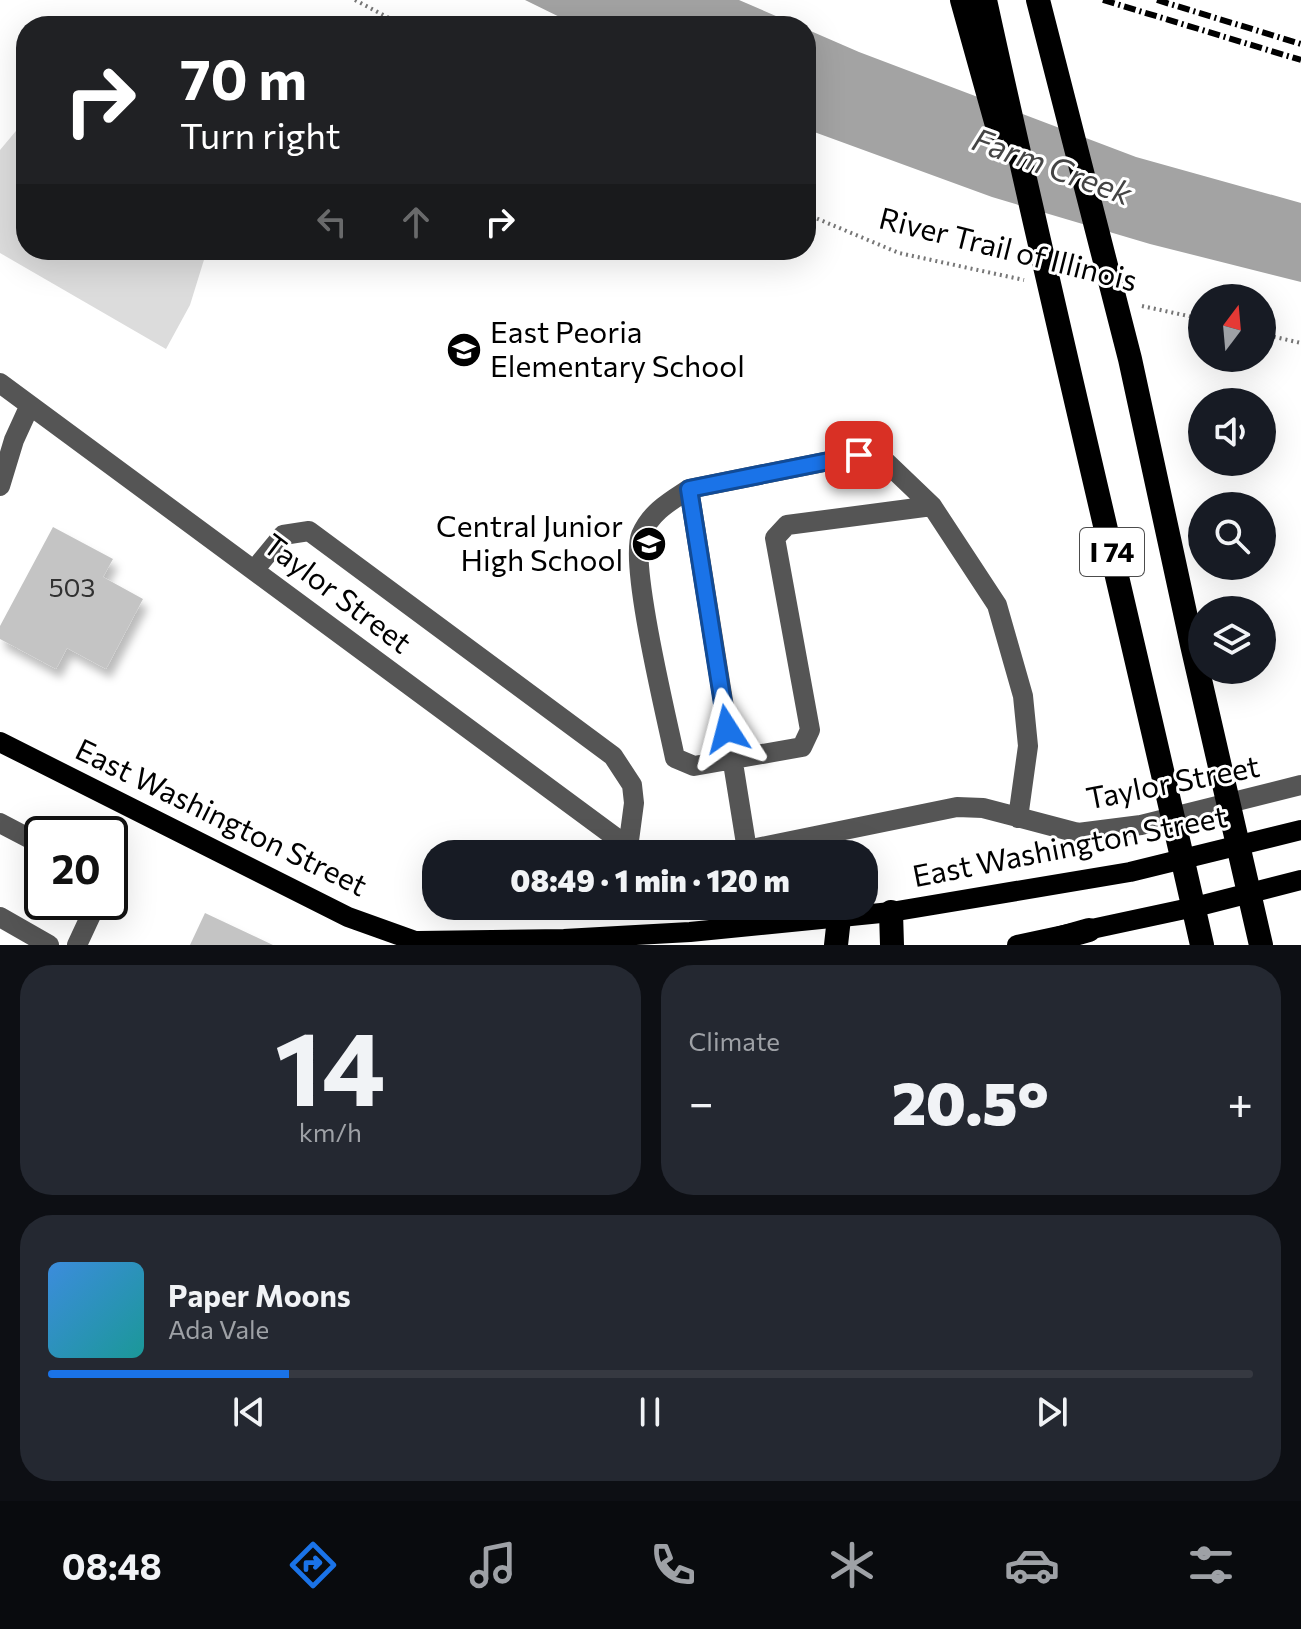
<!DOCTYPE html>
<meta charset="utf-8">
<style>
:root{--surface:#171b24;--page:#242831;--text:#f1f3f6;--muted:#9ea1a6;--line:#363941;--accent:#1a73e8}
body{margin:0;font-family:Commissioner,sans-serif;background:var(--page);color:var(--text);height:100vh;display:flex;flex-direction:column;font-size:30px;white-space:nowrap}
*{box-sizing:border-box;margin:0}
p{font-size:26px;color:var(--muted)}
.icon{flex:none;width:44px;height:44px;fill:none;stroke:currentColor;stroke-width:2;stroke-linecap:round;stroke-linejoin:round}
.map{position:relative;height:945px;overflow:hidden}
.side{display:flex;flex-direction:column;gap:20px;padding:20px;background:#0d0f14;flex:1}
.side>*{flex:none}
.top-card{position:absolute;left:16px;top:16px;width:800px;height:244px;border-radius:32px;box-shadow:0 8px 32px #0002;background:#202124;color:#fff;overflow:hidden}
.needle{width:52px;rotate:16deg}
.fabs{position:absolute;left:1188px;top:284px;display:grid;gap:16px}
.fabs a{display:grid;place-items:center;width:88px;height:88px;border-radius:50%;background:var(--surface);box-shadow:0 8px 32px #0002;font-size:40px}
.speed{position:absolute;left:24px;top:816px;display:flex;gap:16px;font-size:40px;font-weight:700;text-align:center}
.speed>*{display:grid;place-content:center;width:104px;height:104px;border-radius:50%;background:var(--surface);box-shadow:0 8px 32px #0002;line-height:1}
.speed .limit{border:4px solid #111;border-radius:12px;background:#fff;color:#111}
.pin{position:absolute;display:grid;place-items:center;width:68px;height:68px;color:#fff;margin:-34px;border-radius:16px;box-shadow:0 4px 12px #0006}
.me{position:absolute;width:88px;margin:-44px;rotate:351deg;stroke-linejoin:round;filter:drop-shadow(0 0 6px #0008)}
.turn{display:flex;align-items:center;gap:28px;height:168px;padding:0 32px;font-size:36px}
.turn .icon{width:104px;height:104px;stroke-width:2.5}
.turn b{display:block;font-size:56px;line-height:68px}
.lanes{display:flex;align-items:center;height:76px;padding:0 32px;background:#0003;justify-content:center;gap:40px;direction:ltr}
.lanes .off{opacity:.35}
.big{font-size:60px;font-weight:800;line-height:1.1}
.side .tile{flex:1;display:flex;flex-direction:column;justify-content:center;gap:12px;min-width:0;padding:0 28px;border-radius:32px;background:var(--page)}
.side .dial{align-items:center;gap:0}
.dial b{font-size:104px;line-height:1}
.song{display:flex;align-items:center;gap:24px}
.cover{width:96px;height:96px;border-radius:12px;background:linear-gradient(135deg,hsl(210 70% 55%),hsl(180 70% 35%))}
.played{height:8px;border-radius:4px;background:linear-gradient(90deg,var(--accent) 20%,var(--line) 20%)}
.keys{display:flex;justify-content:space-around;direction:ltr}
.heat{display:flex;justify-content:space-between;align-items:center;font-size:44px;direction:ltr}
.side .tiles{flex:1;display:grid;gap:20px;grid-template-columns:1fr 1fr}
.tile:last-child{grid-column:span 2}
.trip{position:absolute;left:422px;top:840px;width:456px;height:80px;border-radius:32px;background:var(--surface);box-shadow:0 8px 32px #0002;font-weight:800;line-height:80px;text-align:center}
.menu{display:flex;height:128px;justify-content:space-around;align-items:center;background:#090b0e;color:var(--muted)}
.menu .icon{width:56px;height:56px}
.menu .current{color:var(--accent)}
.menu b{font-size:36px;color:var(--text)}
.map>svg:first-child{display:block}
</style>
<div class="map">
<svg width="1301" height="945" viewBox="0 0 1301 945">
<defs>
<filter id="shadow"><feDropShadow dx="5" dy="9" stdDeviation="4" flood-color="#0004"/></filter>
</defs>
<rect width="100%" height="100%" fill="#fff"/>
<!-- green -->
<path fill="#dcdcdc" d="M26,119V250H207L190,305L166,349L0,253V150Z"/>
<!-- water -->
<path fill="#a3a3a3" d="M525,0H739L799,26H578Z
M806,29L859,52L1136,157L1301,203V282L1150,244L992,197L806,129Z"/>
<!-- building -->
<path fill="#c4c4c4" filter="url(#shadow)" d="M53,527L113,559L103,577L143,599L106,669L67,648L56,669L0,639V626Z
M205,913L273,945H190Z"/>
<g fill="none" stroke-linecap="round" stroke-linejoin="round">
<!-- path -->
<path stroke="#777" stroke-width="4" stroke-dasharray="2 4" stroke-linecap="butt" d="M355,0L404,26
M806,214L899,253L1024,280
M1142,306L1202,319
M1262,334L1301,343"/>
<!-- minor -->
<path stroke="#555" stroke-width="20" d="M0,383L638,854
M0,486L14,440L30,405
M689,489C669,502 651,512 641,535C629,564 667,719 675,758L694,766L802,747L810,730L775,538L787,525L932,506
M255,569L283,535L309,531L613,756L632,785L634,803L628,848
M0,823L42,845
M747,850L689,489L859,455L886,462L932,506L997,605L1023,696L1028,746L1018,818
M727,854L957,807L983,808L1078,833L1141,825L1301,785
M0,917L49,945
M77,945L97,902"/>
<!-- major -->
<path stroke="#000" stroke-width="20" d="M0,742L348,917L426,945
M418,941L564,939L690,932L891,912L1130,872L1301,830
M1017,945L1199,906L1301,880"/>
<!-- highway -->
<path stroke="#000" stroke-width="24" d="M962,0L998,129
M985,0C1054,316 1131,630 1202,945
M1038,0L1130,359L1192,645L1261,945
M891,912L892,945
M836,945L839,918
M1036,945L1089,930"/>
<!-- rail -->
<path stroke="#000" stroke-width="6" stroke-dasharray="12 4 2 4" stroke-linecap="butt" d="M1103,0L1301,60
M1157,0L1301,44"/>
</g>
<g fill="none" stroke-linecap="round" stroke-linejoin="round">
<!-- route casing -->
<g stroke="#114b97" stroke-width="20">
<path id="route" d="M727,729L689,489L859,455"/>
</g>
<!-- route -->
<use href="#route" stroke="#1a73e8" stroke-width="14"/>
</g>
<!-- icons -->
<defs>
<g id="school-disc" transform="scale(1.8)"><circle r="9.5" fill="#000" stroke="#fff"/><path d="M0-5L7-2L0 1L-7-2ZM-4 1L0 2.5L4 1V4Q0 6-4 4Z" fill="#fff"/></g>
</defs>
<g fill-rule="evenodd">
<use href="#school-disc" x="464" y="350"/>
<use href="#school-disc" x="649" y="544"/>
</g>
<g text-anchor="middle" stroke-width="6" stroke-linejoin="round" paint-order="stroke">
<!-- number labels -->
<g font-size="26" fill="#313131">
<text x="72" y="597">503</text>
</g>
<!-- shield labels -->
<rect fill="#fff" stroke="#4c4c4c" stroke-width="2" x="1080" y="528" width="64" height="48" rx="6"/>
<g font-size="28" font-weight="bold" fill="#000">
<text x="1112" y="562">I 74</text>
</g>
<!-- street labels -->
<g font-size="30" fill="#000" stroke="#fff">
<text transform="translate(1008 250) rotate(14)" y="10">River Trail of Illinois</text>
<text transform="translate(337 594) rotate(37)" y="10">Taylor Street</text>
<text transform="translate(1173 783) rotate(-11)" y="10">Taylor Street</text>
<text transform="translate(221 818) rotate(26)" y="10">East Washington Street</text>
<text transform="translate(1070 847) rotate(-11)" y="10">East Washington Street</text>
</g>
<!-- poi labels -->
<g font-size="30" fill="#000" stroke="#fff" text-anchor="start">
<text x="490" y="343">East Peoria<tspan x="490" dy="34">Elementary School</tspan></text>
<text x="623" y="537" text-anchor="end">Central Junior<tspan x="623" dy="34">High School</tspan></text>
</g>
<!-- water labels -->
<g font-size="32" font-style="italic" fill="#444" stroke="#fff">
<text transform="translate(1052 167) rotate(20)" y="11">Farm Creek</text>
</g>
</g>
</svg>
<div class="fabs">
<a><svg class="needle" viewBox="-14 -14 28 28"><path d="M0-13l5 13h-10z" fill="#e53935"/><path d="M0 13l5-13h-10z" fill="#9ea1a6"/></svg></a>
<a><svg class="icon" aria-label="sound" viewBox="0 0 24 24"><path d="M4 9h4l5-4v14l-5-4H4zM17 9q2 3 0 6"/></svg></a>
<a><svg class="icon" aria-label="search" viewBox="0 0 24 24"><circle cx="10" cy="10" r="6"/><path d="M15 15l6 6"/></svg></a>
<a><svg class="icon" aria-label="layers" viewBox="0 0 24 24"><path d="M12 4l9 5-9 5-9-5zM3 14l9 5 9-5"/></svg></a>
</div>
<div class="speed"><div class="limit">20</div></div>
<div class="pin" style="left:859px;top:455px;background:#d93025"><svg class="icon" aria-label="arrive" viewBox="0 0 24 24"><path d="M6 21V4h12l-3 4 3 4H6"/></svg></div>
<svg class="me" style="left:727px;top:729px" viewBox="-20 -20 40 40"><path d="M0-17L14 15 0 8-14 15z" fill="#1a73e8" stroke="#fff" stroke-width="4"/></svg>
<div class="trip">08:49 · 1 min · 120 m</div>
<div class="top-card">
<div class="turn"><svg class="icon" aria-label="right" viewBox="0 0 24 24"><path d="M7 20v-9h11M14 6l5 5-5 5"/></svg><div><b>70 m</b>Turn right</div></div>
<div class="lanes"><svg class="icon off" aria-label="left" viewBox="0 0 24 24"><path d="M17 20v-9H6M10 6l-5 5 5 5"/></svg><svg class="icon off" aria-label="ahead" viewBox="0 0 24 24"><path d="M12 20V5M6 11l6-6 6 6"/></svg><svg class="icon" aria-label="right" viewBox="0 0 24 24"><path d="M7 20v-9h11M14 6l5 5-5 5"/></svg></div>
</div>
</div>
<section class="side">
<div class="tiles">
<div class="tile dial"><b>14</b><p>km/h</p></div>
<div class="tile"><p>Climate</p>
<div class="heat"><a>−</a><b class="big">20.5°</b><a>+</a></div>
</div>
<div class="tile">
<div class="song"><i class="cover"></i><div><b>Paper Moons</b><p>Ada Vale</p></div></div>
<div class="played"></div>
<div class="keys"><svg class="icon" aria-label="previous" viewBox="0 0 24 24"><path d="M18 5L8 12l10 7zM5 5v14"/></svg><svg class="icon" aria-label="pause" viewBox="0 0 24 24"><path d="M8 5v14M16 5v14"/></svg><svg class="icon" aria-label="next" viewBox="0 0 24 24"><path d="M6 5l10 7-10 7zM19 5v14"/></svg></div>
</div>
</div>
</section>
<nav class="menu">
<b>08:48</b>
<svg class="icon current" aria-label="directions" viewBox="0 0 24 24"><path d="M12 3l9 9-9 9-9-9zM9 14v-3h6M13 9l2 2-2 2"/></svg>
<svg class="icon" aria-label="music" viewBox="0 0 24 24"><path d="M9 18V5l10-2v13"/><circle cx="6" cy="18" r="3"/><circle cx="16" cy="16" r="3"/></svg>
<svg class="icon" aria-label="phone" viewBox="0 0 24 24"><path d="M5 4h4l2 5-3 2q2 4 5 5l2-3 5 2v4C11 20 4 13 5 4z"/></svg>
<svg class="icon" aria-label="climate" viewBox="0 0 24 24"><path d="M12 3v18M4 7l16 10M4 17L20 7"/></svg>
<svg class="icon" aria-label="car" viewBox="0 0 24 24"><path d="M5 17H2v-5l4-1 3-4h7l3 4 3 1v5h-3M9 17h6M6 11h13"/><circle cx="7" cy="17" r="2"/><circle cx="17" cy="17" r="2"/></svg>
<svg class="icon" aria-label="filters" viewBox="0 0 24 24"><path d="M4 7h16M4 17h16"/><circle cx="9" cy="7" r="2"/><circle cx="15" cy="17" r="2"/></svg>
</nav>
